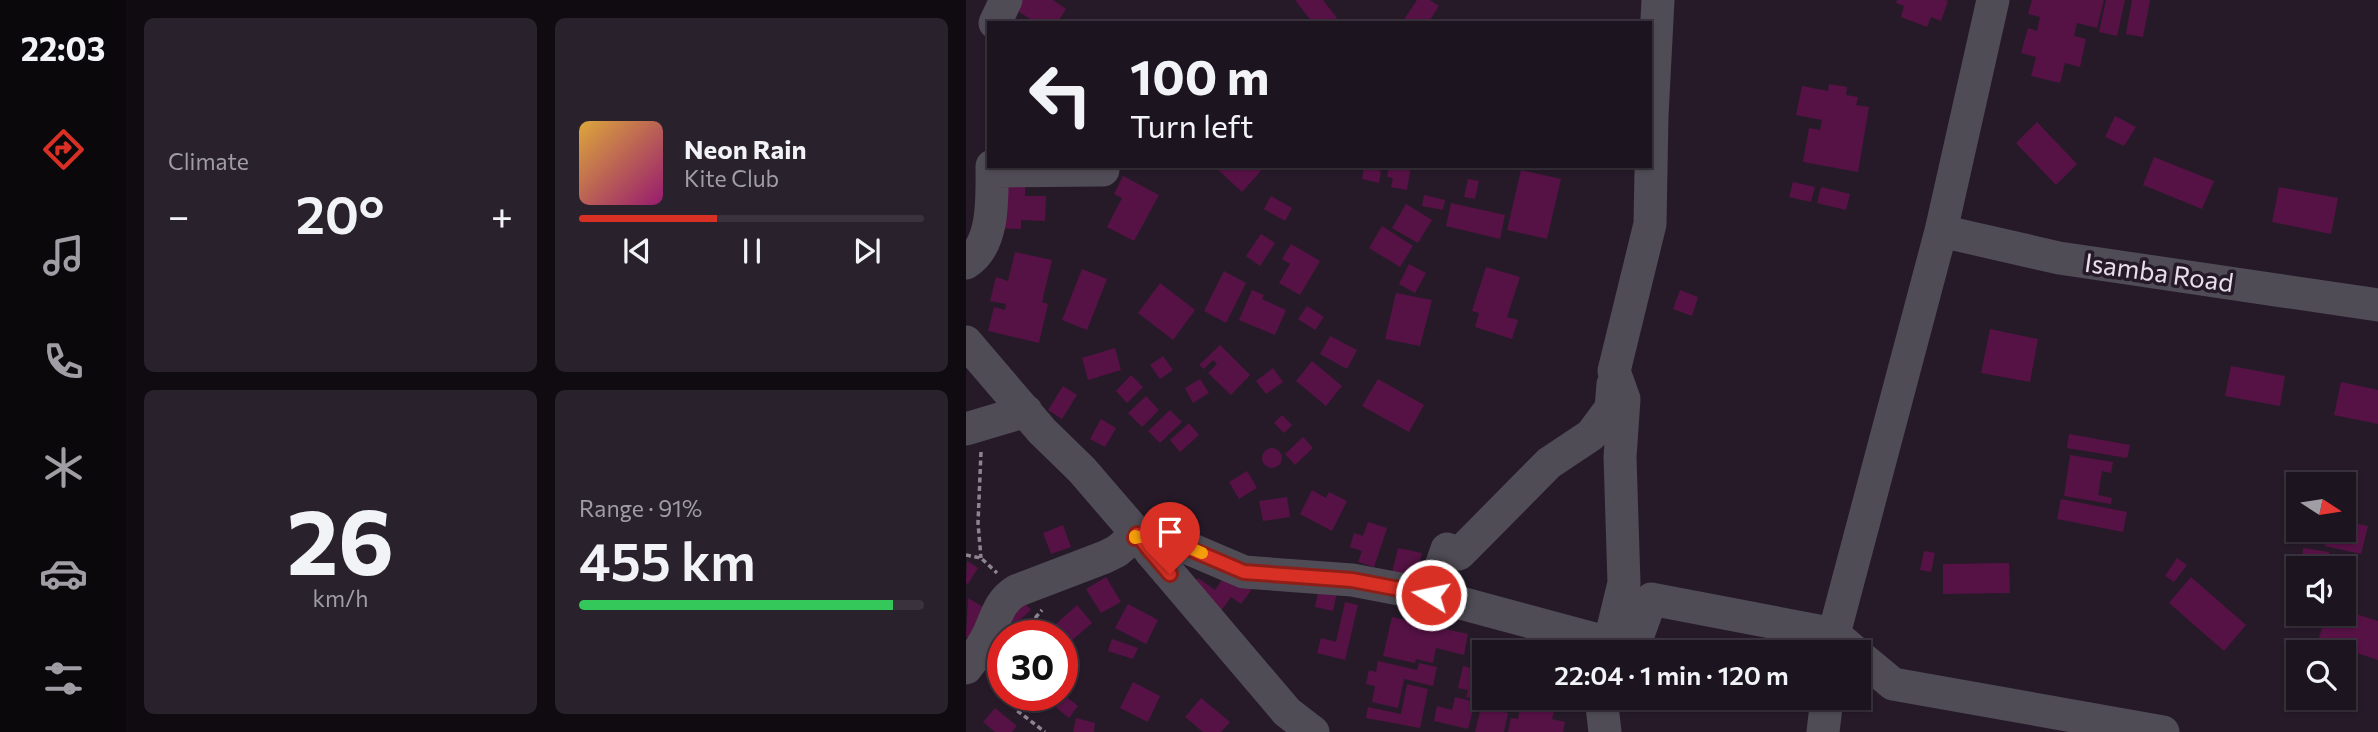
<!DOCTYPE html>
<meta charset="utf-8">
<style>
:root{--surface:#1c141f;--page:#29212c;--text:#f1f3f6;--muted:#a09ea4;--line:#3a333d;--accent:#d93025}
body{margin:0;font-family:Commissioner,sans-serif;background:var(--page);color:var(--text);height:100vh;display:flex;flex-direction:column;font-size:26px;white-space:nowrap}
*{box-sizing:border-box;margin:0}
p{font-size:23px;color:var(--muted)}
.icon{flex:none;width:38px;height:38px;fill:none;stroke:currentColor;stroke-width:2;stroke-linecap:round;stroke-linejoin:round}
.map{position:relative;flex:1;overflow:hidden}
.details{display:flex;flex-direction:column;gap:18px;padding:18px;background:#0f0b11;width:840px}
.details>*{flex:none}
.guide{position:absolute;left:21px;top:21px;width:665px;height:147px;border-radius:0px;box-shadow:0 2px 5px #0004,0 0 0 2px var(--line);background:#1c141f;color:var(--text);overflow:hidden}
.needle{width:46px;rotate:102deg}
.buttons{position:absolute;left:1320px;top:472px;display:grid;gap:14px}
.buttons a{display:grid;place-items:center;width:70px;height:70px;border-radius:0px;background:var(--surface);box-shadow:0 2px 5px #0004,0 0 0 2px var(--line);font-size:35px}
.speed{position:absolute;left:21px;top:620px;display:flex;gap:14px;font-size:35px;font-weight:700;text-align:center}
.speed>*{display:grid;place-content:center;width:91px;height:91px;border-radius:50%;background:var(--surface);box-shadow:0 2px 5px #0004,0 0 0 2px var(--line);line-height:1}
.speed .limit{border:10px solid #d22;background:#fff;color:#111}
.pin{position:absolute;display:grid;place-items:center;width:60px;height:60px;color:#fff;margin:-72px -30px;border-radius:50% 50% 50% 0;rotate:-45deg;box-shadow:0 0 7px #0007}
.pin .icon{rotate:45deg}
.me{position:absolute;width:77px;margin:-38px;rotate:280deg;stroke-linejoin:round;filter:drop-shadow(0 0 5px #0008)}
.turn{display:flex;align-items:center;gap:24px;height:147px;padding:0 28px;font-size:32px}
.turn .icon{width:91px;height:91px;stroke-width:2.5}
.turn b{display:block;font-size:49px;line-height:60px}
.big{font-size:52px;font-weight:600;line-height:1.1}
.details .tile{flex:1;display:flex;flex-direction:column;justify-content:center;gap:10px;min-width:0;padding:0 24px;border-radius:10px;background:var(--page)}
.details .dial{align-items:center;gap:0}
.dial b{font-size:91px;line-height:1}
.song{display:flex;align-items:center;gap:21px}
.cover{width:84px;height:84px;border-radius:10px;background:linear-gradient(135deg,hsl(40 70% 55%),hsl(320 70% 35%))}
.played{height:7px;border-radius:4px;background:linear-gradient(90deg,var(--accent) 40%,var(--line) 40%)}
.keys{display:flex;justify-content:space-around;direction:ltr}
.heat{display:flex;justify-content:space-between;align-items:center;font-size:38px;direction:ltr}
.charge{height:10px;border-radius:5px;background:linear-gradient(90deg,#34c759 91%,var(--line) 0)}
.details .tiles{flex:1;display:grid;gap:18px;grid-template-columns:repeat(2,1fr)}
.trip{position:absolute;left:506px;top:640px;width:399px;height:70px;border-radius:0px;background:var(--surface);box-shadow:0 2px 5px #0004,0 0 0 2px var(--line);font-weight:600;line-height:70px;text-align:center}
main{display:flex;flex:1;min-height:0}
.tabs{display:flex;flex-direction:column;width:126px;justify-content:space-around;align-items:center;background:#0b080c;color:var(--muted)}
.tabs .icon{width:49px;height:49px}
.tabs .active{color:var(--accent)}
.tabs b{font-size:32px;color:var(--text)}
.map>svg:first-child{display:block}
</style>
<main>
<nav class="tabs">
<b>22:03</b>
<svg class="icon active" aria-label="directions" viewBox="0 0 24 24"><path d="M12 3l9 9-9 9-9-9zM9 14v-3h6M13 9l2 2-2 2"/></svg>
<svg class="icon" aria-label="music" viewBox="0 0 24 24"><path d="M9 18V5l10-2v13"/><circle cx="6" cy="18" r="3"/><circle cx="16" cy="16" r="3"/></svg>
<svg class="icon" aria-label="phone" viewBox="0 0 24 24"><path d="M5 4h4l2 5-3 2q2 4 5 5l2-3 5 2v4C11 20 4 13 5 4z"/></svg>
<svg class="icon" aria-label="climate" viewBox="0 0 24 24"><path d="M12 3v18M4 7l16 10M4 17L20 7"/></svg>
<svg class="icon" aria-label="car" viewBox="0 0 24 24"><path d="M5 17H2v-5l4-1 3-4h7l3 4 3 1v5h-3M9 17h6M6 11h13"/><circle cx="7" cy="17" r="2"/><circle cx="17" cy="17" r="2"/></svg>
<svg class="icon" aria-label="filters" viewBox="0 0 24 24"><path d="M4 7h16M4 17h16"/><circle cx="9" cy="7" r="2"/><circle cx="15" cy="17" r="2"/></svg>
</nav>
<section class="details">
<div class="tiles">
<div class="tile"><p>Climate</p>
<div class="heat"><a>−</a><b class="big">20°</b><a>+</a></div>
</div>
<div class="tile">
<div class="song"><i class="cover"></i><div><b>Neon Rain</b><p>Kite Club</p></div></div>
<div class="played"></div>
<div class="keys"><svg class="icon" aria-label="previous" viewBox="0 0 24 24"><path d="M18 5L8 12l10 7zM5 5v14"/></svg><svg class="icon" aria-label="pause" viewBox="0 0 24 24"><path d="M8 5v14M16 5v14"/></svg><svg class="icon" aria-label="next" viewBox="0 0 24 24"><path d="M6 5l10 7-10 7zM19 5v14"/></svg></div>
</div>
<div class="tile dial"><b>26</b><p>km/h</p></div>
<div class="tile"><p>Range · 91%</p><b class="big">455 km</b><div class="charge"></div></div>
</div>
</section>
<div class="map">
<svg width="1412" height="732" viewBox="0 0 1412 732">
<rect width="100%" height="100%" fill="#261a29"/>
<!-- building -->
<path fill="#561245" d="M52,0H87L100,9L91,23H71L47,8Z
M329,0H357L371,18L365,23H347Z
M451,0H464L473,6L462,23H440L437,21Z
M931,0H979L982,1L975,21L965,17L961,27L935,17L938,6L930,3Z
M1066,0H1138L1131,28L1111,23L1108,36L1120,39L1114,67L1099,63L1094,83L1065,76L1070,57L1055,53L1062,28L1071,31L1074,17L1062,14Z
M1140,0H1159L1151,36L1133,32Z
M1166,0H1184L1177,37L1160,34Z
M863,84L881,87L880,95L892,97L890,105L903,107L892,172L837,162L843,128L854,130L856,120L830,115L836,86L862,91Z
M1149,116L1170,127L1158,146L1139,137Z
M1071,122L1111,164L1090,185L1050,143Z
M1188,157L1248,181L1236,209L1177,185Z
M251,166H290L295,171L276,192L250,168Z
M423,166H445L441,190L425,187L427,178L421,177Z
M398,167L415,171L413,183L396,179Z
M555,170L595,179L581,239L541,230Z
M157,176L193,195L168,241L141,227L156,198L148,194Z
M502,179L513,181L509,199L498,197Z
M827,182L849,187L845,202L823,197Z
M29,185L59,186V196H80L79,221L55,220V229L27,228Z
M855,187L884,194L880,210L851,203Z
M1313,187L1372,198L1365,234L1306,222Z
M458,195L479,200L477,210L456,206Z
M305,196L326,208L319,221L298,209Z
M485,203L539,215L534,239L480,226Z
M440,204L466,220L452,243L426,228Z
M416,226L447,246L434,267L403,248Z
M295,234L309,243L294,266L280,256Z
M325,244L354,261L334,295L313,283L324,264L316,259Z
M49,252L86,260L76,302L82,304L73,343L22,331L28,307L39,310L40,304L24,301L30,277L42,281Z
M443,264L460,273L449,293L433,284Z
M520,267L554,277L541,317L552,320L546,339L509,327L513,313L506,311Z
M116,269L141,279L121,330L96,320Z
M258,271L280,283L260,323L238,311Z
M194,283L229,310L207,340L172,313Z
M286,290L298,295L296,299L320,310L309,335L273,320Z
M714,290L732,297L726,316L707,309Z
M430,293L466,300L454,346L419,339Z
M341,306L358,317L349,330L332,319Z
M1024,329L1072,339L1064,382L1015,373Z
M364,336L391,350L381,369L354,354Z
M254,345L284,375L265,395L242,373L251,364L247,360L238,369L233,365Z
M149,348L155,370L122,380L116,358Z
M197,356L207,370L194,379L184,365Z
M346,361L376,386L360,406L330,381Z
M1265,366L1319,376L1314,406L1259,396Z
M307,368L317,382L300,394L290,381Z
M165,375L177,387L161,403L150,391Z
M234,379L243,393L227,403L219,388Z
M412,379L458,405L443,432L396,406Z
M1375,382L1412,390V424L1368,415Z
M97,386L111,395L96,419L82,410Z
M180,396L193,410L176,427L162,413Z
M204,410L216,422L194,443L182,431Z
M316,415L326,425L318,433L308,423Z
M135,419L150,428L139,447L124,439Z
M223,423L233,435L214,452L204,440Z
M1103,434L1164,445L1161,458L1101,448Z
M337,437L347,448L329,465L319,454Z
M296 458a10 10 0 1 1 20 0a10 10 0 1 1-20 0Z
M1104,455L1147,462L1145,473L1136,471L1132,495L1146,498L1145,504L1098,496Z
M281,471L291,488L273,499L263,482Z
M346,490L360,498L363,492L381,501L366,531L334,514Z
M321,497L324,517L297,521L293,501Z
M1095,499L1161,512L1157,532L1091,519Z
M212,506L222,515L214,524L204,515Z
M1377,521L1402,526L1395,554L1359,546L1360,530H1377Z
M402,522L421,528L408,567L392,562L396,551L384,547L388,533L397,536Z
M97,525L105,547L85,554L77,533Z
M432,548L456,553L450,579L426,573Z
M1337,548L1363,552L1361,569H1335Z
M958,551L969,553L965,572L954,570Z
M1211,558L1221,565L1208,582L1199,576Z
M1,561L12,568L2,584L0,583Z
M1043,563L1044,593L977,594V564Z
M262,571L286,589L275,604L265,597L255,611L224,588L232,578L249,590Z
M140,577L155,602L135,613L120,589Z
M1225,577L1280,625L1258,651L1203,603Z
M353,588L371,592L367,611L349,607Z
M2,598L19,608L2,638L0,637Z
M54,598L65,610L49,624L38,613Z
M379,602L392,605L379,660L351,653L355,638L370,642Z
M162,604L192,620L180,644L149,628Z
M111,605L126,623L104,642L89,625Z
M1377,610L1412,621V660L1352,640L1361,614H1377Z
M426,617L502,634L498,655L470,648L467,663L450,659L449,663L417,656Z
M146,639L172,648L167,659L142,651Z
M96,657L111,670L96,686Z
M412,661L451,670L453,663L471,667L467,686L438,679L432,708L406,702L409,686L400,684L403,670L410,672Z
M497,666L517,671L510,700L500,697L502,690L492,688Z
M167,682L194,696L182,722L154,708Z
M441,684L462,689L454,728L400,718L402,707L435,714Z
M97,694L112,706L103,718L88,706Z
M489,697L509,702L502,729L468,721L471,706L486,710Z
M235,698L264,722L255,732H237L219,717Z
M522,698H545L543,708L521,703Z
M551,698H591L586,719L599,722L597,732H542L545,718L552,719L554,707L549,706Z
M515,707L542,713L538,732H509Z
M29,708L51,726L46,732H29L17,722Z
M110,718L129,723L128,732H107Z"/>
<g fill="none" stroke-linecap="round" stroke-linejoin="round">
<!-- path -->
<path stroke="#8e8490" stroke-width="3.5" stroke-dasharray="5 3.5" stroke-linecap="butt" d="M15,452L12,523L15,558
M0,555L15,558L31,573
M71,635L70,617L76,610
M51,695L49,709L79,732"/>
<!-- minor -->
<path stroke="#4f4c55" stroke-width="33" d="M29,23L40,0
M26,171L137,170
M975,231L1093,258L1412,305
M0,263C29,245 26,197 26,166
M0,342L76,431L116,470L172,535
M0,429L60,411
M185,552L321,712L347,732
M465,595L481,549L493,554L583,463L625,435L645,408L647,384
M641,653L658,583L654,457L658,399L648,371L684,224L686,116L692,0
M866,653L868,634L975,231L1027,0
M892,655L927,684L1197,732
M0,668C7,659 15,649 20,639C30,621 31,603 50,591L139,557L151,551L171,534L168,538L180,535L196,537L278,572L386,580L465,595L643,643H669L685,599L868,634L890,653
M635,698L639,732
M857,732L861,698"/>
<!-- minor-bridge -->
<path stroke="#4f4c55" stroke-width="33" d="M172,535L185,552"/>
</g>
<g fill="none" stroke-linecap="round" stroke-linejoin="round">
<!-- route casing -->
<g stroke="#8d1f18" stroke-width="18">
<path id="route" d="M204,574L187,554L185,552L172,535L171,534L169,538L180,536L196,537L278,572L386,580L465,595"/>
</g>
<!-- route -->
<use href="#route" stroke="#d93025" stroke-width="12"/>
<!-- slow -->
<path stroke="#f59e0b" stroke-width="12" d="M169,536V538C193,532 213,543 236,553"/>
</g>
<g text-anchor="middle" stroke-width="7" stroke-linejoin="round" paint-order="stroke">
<!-- street labels -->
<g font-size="26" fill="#e7dfe9" stroke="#261a29">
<text transform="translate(1193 273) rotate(8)" y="9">Isamba Road</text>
</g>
</g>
</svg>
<div class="buttons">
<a><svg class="needle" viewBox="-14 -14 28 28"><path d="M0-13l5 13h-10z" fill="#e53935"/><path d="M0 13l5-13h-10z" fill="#a09ea4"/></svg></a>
<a><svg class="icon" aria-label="sound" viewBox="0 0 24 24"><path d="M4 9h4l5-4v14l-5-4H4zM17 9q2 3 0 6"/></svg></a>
<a><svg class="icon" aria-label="search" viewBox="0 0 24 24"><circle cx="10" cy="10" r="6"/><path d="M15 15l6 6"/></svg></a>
</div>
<div class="speed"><div class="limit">30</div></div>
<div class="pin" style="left:204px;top:574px;background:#d93025"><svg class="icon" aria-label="arrive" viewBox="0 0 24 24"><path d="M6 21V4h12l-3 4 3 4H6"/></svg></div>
<svg class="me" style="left:465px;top:595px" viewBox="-20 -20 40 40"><circle r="17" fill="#d93025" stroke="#fff" stroke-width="3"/><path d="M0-11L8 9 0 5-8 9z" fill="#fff"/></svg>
<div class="trip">22:04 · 1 min · 120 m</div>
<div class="guide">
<div class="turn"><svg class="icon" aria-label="left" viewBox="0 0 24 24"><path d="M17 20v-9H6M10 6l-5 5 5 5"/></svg><div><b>100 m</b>Turn left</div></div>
</div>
</div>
</main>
